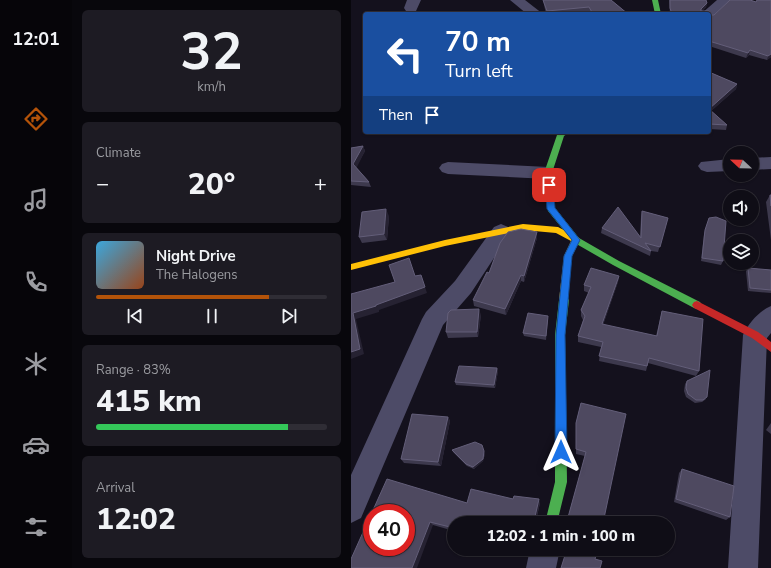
<!DOCTYPE html>
<meta charset="utf-8">
<style>
:root{--surface:#0f0d16;--page:#1d1b23;--text:#f1f3f6;--muted:#9b9ca1;--line:#2f2d35;--accent:#b45309}
body{margin:0;font-family:"Nunito Sans",sans-serif;background:var(--page);color:var(--text);height:100vh;display:flex;flex-direction:column;font-size:15px;white-space:nowrap}
*{box-sizing:border-box;margin:0}
p{font-size:13px;color:var(--muted)}
.icon{flex:none;width:22px;height:22px;fill:none;stroke:currentColor;stroke-width:2;stroke-linecap:round;stroke-linejoin:round}
.map{position:relative;flex:1;overflow:hidden}
.details{display:flex;flex-direction:column;gap:10px;padding:10px;background:#08070c;width:279px}
.details>*{flex:none}
.guide{position:absolute;left:12px;top:12px;width:348px;height:122px;border-radius:4px;box-shadow:0 1px 3px #0004,0 0 0 1px var(--line);background:#1a4fa0;color:#fff;overflow:hidden}
.needle{width:26px;rotate:292deg}
.buttons{position:absolute;left:372px;top:146px;display:grid;gap:8px}
.buttons a{display:grid;place-items:center;width:36px;height:36px;border-radius:50%;background:var(--surface);box-shadow:0 1px 3px #0004,0 0 0 1px var(--line);font-size:20px}
.speed{position:absolute;left:12px;top:504px;display:flex;gap:8px;font-size:20px;font-weight:700;text-align:center}
.speed>*{display:grid;place-content:center;width:52px;height:52px;border-radius:50%;background:var(--surface);box-shadow:0 1px 3px #0004,0 0 0 1px var(--line);line-height:1}
.speed .limit{border:6px solid #d22;background:#fff;color:#111}
.pin{position:absolute;display:grid;place-items:center;width:34px;height:34px;color:#fff;margin:-17px;border-radius:8px;box-shadow:0 2px 6px #0006}
.me{position:absolute;width:44px;margin:-22px;rotate:0deg;stroke-linejoin:round;filter:drop-shadow(0 0 3px #0008)}
.turn{display:flex;align-items:center;gap:14px;height:84px;padding:0 16px;font-size:18px}
.turn .icon{width:52px;height:52px;stroke-width:2.5}
.turn b{display:block;font-size:28px;line-height:34px}
.then{display:flex;align-items:center;height:38px;padding:0 16px;background:#0003;gap:8px;font-size:15px}
.big{font-size:30px;font-weight:800;line-height:1.1}
.details .tile{flex:1;display:flex;flex-direction:column;justify-content:center;gap:6px;min-width:0;padding:0 14px;border-radius:6px;background:var(--page)}
.details .dial{align-items:center;gap:0}
.dial b{font-size:52px;line-height:1}
.song{display:flex;align-items:center;gap:12px}
.cover{width:48px;height:48px;border-radius:6px;background:linear-gradient(135deg,hsl(200 70% 55%),hsl(20 70% 35%))}
.played{height:4px;border-radius:2px;background:linear-gradient(90deg,var(--accent) 75%,var(--line) 75%)}
.keys{display:flex;justify-content:space-around;direction:ltr}
.heat{display:flex;justify-content:space-between;align-items:center;font-size:22px;direction:ltr}
.charge{height:6px;border-radius:3px;background:linear-gradient(90deg,#34c759 83%,var(--line) 0)}
.trip{position:absolute;left:96px;top:516px;width:228px;height:40px;border-radius:20px;background:var(--surface);box-shadow:0 1px 3px #0004,0 0 0 1px var(--line);font-weight:800;line-height:40px;text-align:center}
main{display:flex;flex:1;min-height:0}
.dock{display:flex;flex-direction:column;width:72px;justify-content:space-around;align-items:center;background:#060509;color:var(--muted)}
.dock .icon{width:28px;height:28px}
.dock .current{color:var(--accent)}
.dock b{font-size:18px;color:var(--text)}
.map>svg:first-child{display:block}
</style>
<main>
<nav class="dock">
<b>12:01</b>
<svg class="icon current" aria-label="directions" viewBox="0 0 24 24"><path d="M12 3l9 9-9 9-9-9zM9 14v-3h6M13 9l2 2-2 2"/></svg>
<svg class="icon" aria-label="music" viewBox="0 0 24 24"><path d="M9 18V5l10-2v13"/><circle cx="6" cy="18" r="3"/><circle cx="16" cy="16" r="3"/></svg>
<svg class="icon" aria-label="phone" viewBox="0 0 24 24"><path d="M5 4h4l2 5-3 2q2 4 5 5l2-3 5 2v4C11 20 4 13 5 4z"/></svg>
<svg class="icon" aria-label="climate" viewBox="0 0 24 24"><path d="M12 3v18M4 7l16 10M4 17L20 7"/></svg>
<svg class="icon" aria-label="car" viewBox="0 0 24 24"><path d="M5 17H2v-5l4-1 3-4h7l3 4 3 1v5h-3M9 17h6M6 11h13"/><circle cx="7" cy="17" r="2"/><circle cx="17" cy="17" r="2"/></svg>
<svg class="icon" aria-label="filters" viewBox="0 0 24 24"><path d="M4 7h16M4 17h16"/><circle cx="9" cy="7" r="2"/><circle cx="15" cy="17" r="2"/></svg>
</nav>
<section class="details">
<div class="tile dial"><b>32</b><p>km/h</p></div>
<div class="tile"><p>Climate</p>
<div class="heat"><a>−</a><b class="big">20°</b><a>+</a></div>
</div>
<div class="tile">
<div class="song"><i class="cover"></i><div><b>Night Drive</b><p>The Halogens</p></div></div>
<div class="played"></div>
<div class="keys"><svg class="icon" aria-label="previous" viewBox="0 0 24 24"><path d="M18 5L8 12l10 7zM5 5v14"/></svg><svg class="icon" aria-label="pause" viewBox="0 0 24 24"><path d="M8 5v14M16 5v14"/></svg><svg class="icon" aria-label="next" viewBox="0 0 24 24"><path d="M6 5l10 7-10 7zM19 5v14"/></svg></div>
</div>
<div class="tile"><p>Range · 83%</p><b class="big">415 km</b><div class="charge"></div></div>
<div class="tile"><p>Arrival</p><b class="big">12:02</b></div>
</section>
<div class="map">
<svg width="420" height="568" viewBox="0 0 420 568">
<rect width="100%" height="100%" fill="#14111d"/>
<g fill="none" stroke-linecap="round" stroke-linejoin="round">
<!-- street -->
<path fill="#4d4b67" fill-rule="evenodd" d="M56,0H70L65,11H55L53,8Z
M159,0H174L192,14H176Z
M366,0H381L362,17L358,18V14H350Z
M420,157V169L401,170V158Z
M379,159V171L356,172L350,170L347,166L350,162Z
M97,162L197,167L204,169L206,173L204,177L197,179L97,174L91,172L88,168L91,164Z
M150,224L157,227L160,232L120,293L92,325L10,518L0,523V475L71,319L75,312L104,281L143,227Z
M420,306V333L416,338L407,568H377L392,335C398,323 408,311 420,306Z
M179,549H209L205,568H175Z"/>
<!-- fast -->
<path fill="#4caf50" fill-rule="evenodd" d="M301,0H307L310,14H304Z
M210,132H219L213,136L201,173L204,208L228,238L268,261L349,302L351,305L349,308L346,309L343,308L262,265L222,242L197,211L193,173L206,135Z
M213,296L216,297L218,300L214,335L216,482L206,523H194L204,482V335L208,300L210,297Z"/>
<!-- slow -->
<path fill="#ffc107" fill-rule="evenodd" d="M172,224L207,227L228,238L229,240L221,256L216,303H210L208,300L213,256L220,241L205,233L172,230L94,246L0,270V264L94,240Z"/>
<!-- jam -->
<path fill="#c62828" fill-rule="evenodd" d="M346,301L407,332L420,342V352L401,338L343,308L341,305L343,302Z"/>
</g>
<!-- wall -->
<path fill="#3d394d" d="M192,0H260L277,14H240L238,11L195,14Z
M318,0H355L356,3L355,7L351,11H358L359,15H363L379,0H399L405,2L406,0H420V57L416,60L398,55L395,58L358,46V14H319Z
M358,72L386,84L385,89L360,111L376,125L375,130L358,129Z
M12,146L14,151L5,167L18,182L20,187L0,185V148Z
M419,195H420V240L415,202Z
M291,211L317,218L307,252L300,251L299,256L250,233L251,228L289,236L290,217Z
M38,216L36,240L11,243L8,237Z
M358,218L372,261L370,265L350,261L353,234Z
M186,232V238L173,282L170,281L155,315L123,306L122,300L138,273Z
M397,268L420,270V293L397,291L395,271Z
M268,276L267,282L252,325L305,336L311,311L348,371L345,376L297,363L295,371L248,361L250,347L227,342V336L232,320L230,316V310L238,293L233,291V285Z
M130,315L127,337L97,338L95,332Z
M197,319L195,340L173,336L172,333Z
M146,368L147,371L144,388L105,385L104,382Z
M336,381L355,399L351,402L344,403L335,397L333,391L334,384Z
M230,403L252,523H103V531L82,525L0,559L116,503L162,499L189,503L185,521H216L234,456L225,454V423Z
M97,417L99,421L90,466L53,463L50,459Z
M420,423V434L415,430Z
M101,450L134,454L132,461L123,469L116,466L102,452Z
M331,469L379,517L375,520L323,502L328,473Z"/>
<!-- shaded-wall -->
<path fill="#262232" d="M356,3L355,7L349,13L350,9Z
M399,50L398,55L395,58L397,53Z
M420,54V57L416,60L417,56Z
M386,84L385,89L358,113V109Z
M12,146L14,151L5,169L2,164Z
M35,209L38,216L36,240L33,234Z
M186,232V238L173,282V276Z
M70,275L76,293L28,310V312L5,319L13,354L0,359L2,313L25,305Z
M170,275V281L155,315L154,309Z
M268,276L267,282L250,330L251,324Z
M128,309L130,315L127,337L126,332Z
M146,368L147,371L144,388L143,385Z
M97,417L99,421L90,466L87,462Z
M133,451L134,454L132,461L123,469L122,467Z
M188,499L189,503L184,523L183,521Z
M79,522L82,525L66,568H61Z"/>
<!-- building -->
<path fill="#4e4960" stroke="#635e79" fill-rule="evenodd" d="M192,0H260L277,14H242L238,7L196,11Z
M319,0H355L356,3L350,9V11H358L359,15H363L379,0H399L405,2L406,0H420V54L417,56L399,50L397,53L358,41V27L361,24L358,23V14H321L319,8Z
M358,72L386,84L358,109L376,125L358,124Z
M12,146L2,164L18,182L0,181V148Z
M419,195H420V206Z
M267,207L290,238L291,211L317,218L309,247L294,243L300,251L251,228Z
M35,209L33,234L8,237L11,212Z
M365,217L375,221L372,261L351,258L354,230L358,218Z
M170,229L186,232L173,276L170,275L154,309L122,300L136,272L138,273L149,243L157,232Z
M58,258L64,276L70,275L74,287L25,305V306L2,313L9,349L0,352V294L44,282L38,265Z
M240,268L268,276L251,324L306,336L311,311L352,319L348,371L298,358L296,366L248,356L252,342L227,336L234,316L230,310L240,287L233,285Z
M397,268L420,270V290L399,288Z
M128,309L126,332H95L97,313L100,310Z
M177,313L197,316L195,336L172,333Z
M108,366L146,368L143,385L104,382Z
M359,370L356,397L352,400H345L337,394L335,388L336,381Z
M230,403L275,414L252,523H103V528L79,522L61,568H0V559L36,479L116,503L120,489L162,499L163,496L188,499L183,521H216L235,452L225,449V423ZM21,513H55V547H21Z
M61,414L97,417L87,462L50,459Z
M124,442L131,445L133,451L132,459L122,467L115,464L101,450Z
M331,469L383,486L379,517L325,499Z
M216,549H247L244,559L251,561L249,568H210Z"/>
<!-- route -->
<path fill="#1a73e8" stroke="#114b97" d="M198,182L202,185L204,208L229,240L221,256L214,335L216,452L214,456L210,458L206,456L204,452L205,335L213,256L221,240L196,209L194,185Z"/>
</svg>
<div class="buttons">
<a><svg class="needle" viewBox="-14 -14 28 28"><path d="M0-13l5 13h-10z" fill="#e53935"/><path d="M0 13l5-13h-10z" fill="#9b9ca1"/></svg></a>
<a><svg class="icon" aria-label="sound" viewBox="0 0 24 24"><path d="M4 9h4l5-4v14l-5-4H4zM17 9q2 3 0 6"/></svg></a>
<a><svg class="icon" aria-label="layers" viewBox="0 0 24 24"><path d="M12 4l9 5-9 5-9-5zM3 14l9 5 9-5"/></svg></a>
</div>
<div class="speed"><div class="limit">40</div></div>
<div class="pin" style="left:198px;top:185px;background:#d93025"><svg class="icon" aria-label="arrive" viewBox="0 0 24 24"><path d="M6 21V4h12l-3 4 3 4H6"/></svg></div>
<svg class="me" style="left:210px;top:452px" viewBox="-20 -20 40 40"><path d="M0-17L14 15 0 8-14 15z" fill="#1a73e8" stroke="#fff" stroke-width="4"/></svg>
<div class="trip">12:02 · 1 min · 100 m</div>
<div class="guide">
<div class="turn"><svg class="icon" aria-label="left" viewBox="0 0 24 24"><path d="M17 20v-9H6M10 6l-5 5 5 5"/></svg><div><b>70 m</b>Turn left</div></div>
<div class="then">Then<svg class="icon" aria-label="arrive" viewBox="0 0 24 24"><path d="M6 21V4h12l-3 4 3 4H6"/></svg></div>
</div>
</div>
</main>
